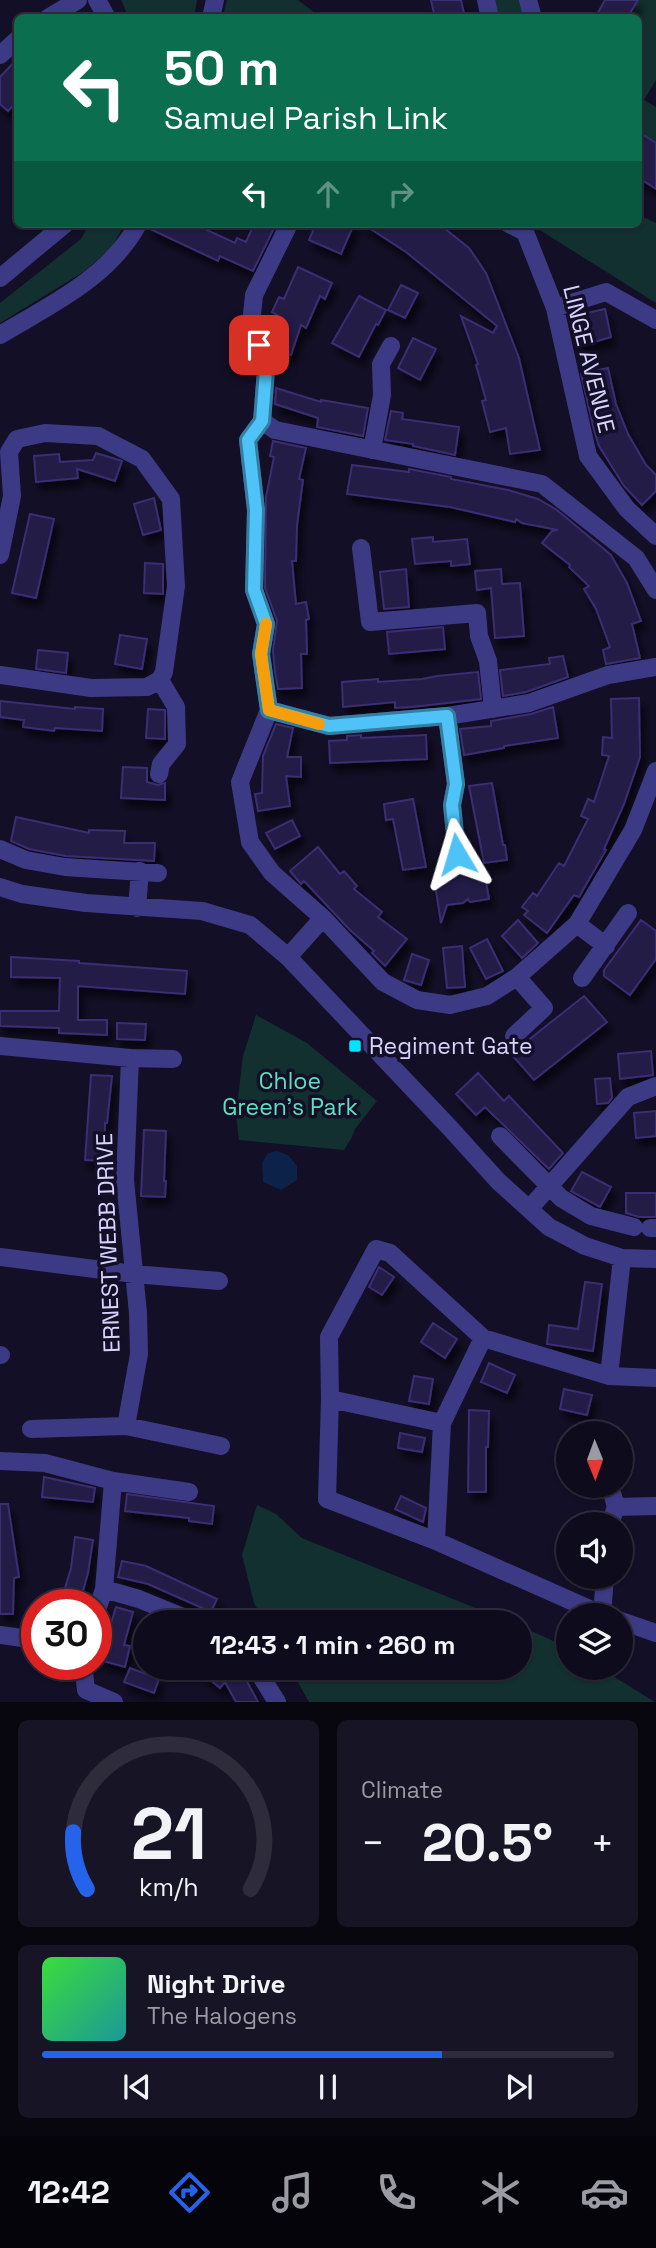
<!DOCTYPE html>
<meta charset="utf-8">
<style>
:root{--surface:#0e0b1c;--page:#171425;--text:#f1f3f6;--muted:#9b9ba3;--line:#2e2b3b;--accent:#2563eb}
body{margin:0;font-family:"Space Grotesk",sans-serif;background:var(--page);color:var(--text);height:100vh;display:flex;flex-direction:column;font-size:26px;white-space:nowrap}
*{box-sizing:border-box;margin:0}
p{font-size:23px;color:var(--muted)}
.icon{flex:none;width:38px;height:38px;fill:none;stroke:currentColor;stroke-width:2;stroke-linecap:round;stroke-linejoin:round}
.map{position:relative;height:1702px;overflow:hidden}
.panel{display:flex;flex-direction:column;gap:18px;padding:18px;background:#08060f;flex:1}
.panel>*{flex:none}
.banner{position:absolute;left:14px;top:14px;width:628px;height:214px;border-radius:10px;box-shadow:0 2px 5px #0004,0 0 0 2px var(--line);background:#0b6e4f;color:#fff;overflow:hidden}
.needle{width:46px;rotate:179deg}
.controls{position:absolute;left:556px;top:1421px;display:grid;gap:14px}
.controls a{display:grid;place-items:center;width:77px;height:77px;border-radius:50%;background:var(--surface);box-shadow:0 2px 5px #0004,0 0 0 2px var(--line);font-size:35px}
.speed{position:absolute;left:21px;top:1589px;display:flex;gap:14px;font-size:35px;font-weight:700;text-align:center}
.speed>*{display:grid;place-content:center;width:91px;height:91px;border-radius:50%;background:var(--surface);box-shadow:0 2px 5px #0004,0 0 0 2px var(--line);line-height:1}
.speed .limit{border:10px solid #d22;background:#fff;color:#111}
.pin{position:absolute;display:grid;place-items:center;width:60px;height:60px;color:#fff;margin:-30px;border-radius:14px;box-shadow:0 4px 10px #0006}
.me{position:absolute;width:77px;margin:-38px;rotate:353deg;stroke-linejoin:round;filter:drop-shadow(0 0 5px #0008)}
.turn{display:flex;align-items:center;gap:24px;height:147px;padding:0 35px;font-size:32px}
.turn .icon{width:91px;height:91px;stroke-width:2.5}
.turn b{display:block;font-size:49px;line-height:60px}
.lanes{display:flex;align-items:center;height:66px;padding:0 35px;background:#0003;justify-content:center;gap:35px;direction:ltr}
.lanes .off{opacity:.35}
.big{font-size:52px;font-weight:800;line-height:1.1}
.panel .widget{flex:1;display:flex;flex-direction:column;justify-content:center;gap:10px;min-width:0;padding:0 24px;border-radius:10px;background:var(--page)}
.panel .dial{align-items:center;gap:0}
.dial svg{height:182px;overflow:visible;fill:none;stroke:var(--line);stroke-width:7;stroke-linecap:round;text-anchor:middle}
.dial text{fill:var(--text);stroke:none}
.song{display:flex;align-items:center;gap:21px}
.cover{width:84px;height:84px;border-radius:10px;background:linear-gradient(135deg,hsl(120 70% 55%),hsl(180 70% 35%))}
.played{height:7px;border-radius:4px;background:linear-gradient(90deg,var(--accent) 70%,var(--line) 70%)}
.keys{display:flex;justify-content:space-around;direction:ltr}
.heat{display:flex;justify-content:space-between;align-items:center;font-size:38px;direction:ltr}
.panel .tiles{flex:1;display:grid;gap:18px;grid-template-columns:1fr 1fr}
.widget:last-child{grid-column:span 2}
.trip{position:absolute;left:133px;top:1610px;width:399px;height:70px;border-radius:35px;background:var(--surface);box-shadow:0 2px 5px #0004,0 0 0 2px var(--line);font-weight:800;line-height:70px;text-align:center}
.dock{display:flex;height:112px;justify-content:space-around;align-items:center;background:#06040b;color:var(--muted)}
.dock .icon{width:49px;height:49px}
.dock .active{color:var(--accent)}
.dock b{font-size:32px;color:var(--text)}
.map>svg:first-child{display:block}
</style>
<div class="map">
<svg width="656" height="1702" viewBox="0 0 656 1702">
<defs>
<filter id="shadow"><feDropShadow dx="4.5" dy="8" stdDeviation="3.5" flood-color="#0009"/></filter>
</defs>
<rect width="100%" height="100%" fill="#130f26"/>
<!-- green -->
<path fill="#12302f" d="M121,0H197L194,17L129,18Z
M227,0H298L320,17H223Z
M493,0H523L528,17H497Z
M638,0H656V80L644,100L656,107V143L639,132V18H630Z
M639,215L656,223V303L530,224H639Z
M89,224H125L111,248L85,271L0,323V303L81,239Z
M256,1015L307,1043L377,1101L355,1129L351,1139L344,1150L239,1140L236,1115L243,1056Z
M257,1505L276,1514L302,1538L510,1622H265L254,1603L242,1555Z
M520,1626L569,1648V1668H600L655,1702H309L290,1668H520Z"/>
<!-- water -->
<path fill="#0c2248" d="M277,1151L288,1155L297,1166V1180L281,1190L263,1182L262,1163L268,1153Z"/>
<!-- building -->
<path fill="#241b47" stroke="#3b2d73" stroke-width="2" filter="url(#shadow)" d="M431,0H461L465,18H435Z
M605,0H638L627,18H595Z
M18,58V100L8,111L0,104V77Z
M639,132L656,143V189L639,178Z
M149,224H194L235,243L237,238L246,242L254,224H276L253,271L220,256L218,261L148,228Z
M316,224H354L341,254L309,240Z
M363,224H439L469,248L486,273L519,358L540,450L510,454L506,428L490,432L482,401L486,400L476,365L478,364L461,316L493,333L497,326L406,252Z
M298,267L332,283L325,299L320,296L306,328L301,325L291,355L271,349L268,340L277,315L272,312L279,297L284,299Z
M401,285L418,293L405,318L388,310Z
M359,296L386,310L378,325L376,324L359,357L332,343Z
M605,309L611,337L577,347L569,317Z
M413,338L436,349L420,380L398,368Z
M608,368L616,404L628,434L646,465L656,475V491L642,505L624,486L599,446L594,430L581,374Z
M276,388L321,402V400L368,408L363,436L317,427L318,418L275,404Z
M391,411L403,413L402,419L459,427L455,455L413,446V444L385,440Z
M273,441L306,448L299,479L303,480L297,525L296,561H292L296,604L306,602L309,619L306,620L307,654H301L302,688L278,689L275,672L273,650L277,621L265,588L266,497L274,457L270,456Z
M96,453L122,461L115,481L77,469L78,478L36,482L34,456L59,454L60,462L93,460Z
M352,465L409,472V469L451,477V479L508,490L538,499L557,510L611,555L627,583L641,621L632,624L640,658L606,664L603,650L610,647L596,609L584,589L589,586L569,567L570,565L542,543L552,531L558,530L522,523L516,519L515,522L450,507L347,494Z
M154,498L161,530L143,535L134,504Z
M30,514L54,519L36,598L12,593Z
M433,537V542L467,539L470,564L451,566V561L415,564L412,539Z
M145,563L163,564V594L144,593Z
M406,569L409,607L384,609L380,572Z
M501,569L502,584L520,583L524,636L495,638L491,588L477,590L475,571Z
M443,627L445,649L389,654L387,632Z
M120,635L147,639L142,669L115,664Z
M38,650L68,653L66,673L36,669Z
M563,656L568,677L526,692L503,696L500,670L550,664L549,658Z
M478,672L481,699L412,707L395,708V702L343,707L342,682L378,679V682L422,679L437,676Z
M639,698L640,757L624,804L604,849L606,850L579,897L574,895L547,933L524,915L528,911L522,907L533,893L537,896L559,863L564,866L588,819L581,816L588,799L594,802L609,756L602,755L603,737L612,738L611,699Z
M0,701L75,709V707L103,709L102,731L55,728L54,731L23,727L24,720L0,717Z
M553,707L558,738L504,746V748L464,755L460,729L491,726V721L531,714Z
M148,709L165,710V739L146,738Z
M276,724L293,728L287,757H301V777L286,776L290,806L258,811L255,794L262,793L263,756Z
M361,735V738L426,735L427,759L330,763L329,741L347,740V736Z
M123,767L147,768V782L157,785L165,783V800L121,798Z
M492,783L503,845H505L507,860L484,863L469,786Z
M413,799L426,867L403,870L393,819L386,820L384,804Z
M16,817L89,833V830L125,831L124,843H155L154,861L66,856L29,849L11,841Z
M292,820L300,836L275,849L266,833Z
M318,847L340,874L344,871L357,886L354,889L382,912L378,917L407,939L385,966L372,953L374,951L350,930L304,881L301,884L290,871Z
M484,870L489,899L470,902L468,899L463,903L447,905L441,923L434,877Z
M518,920L538,943L522,958L502,936Z
M641,920L656,931V959L630,995L604,976V970Z
M487,939L503,971L486,979L470,948Z
M462,946L465,987L447,988L443,948Z
M412,954L429,960L421,985L404,980Z
M11,957L79,961V963L187,971L185,994L78,986V1020H107V1035L59,1033V1028L0,1026V1011H59L60,978L11,977Z
M584,996L607,1022L534,1080L511,1054Z
M117,1023L146,1024L145,1040L117,1039Z
M651,1051L653,1075L620,1079L618,1054Z
M478,1073L504,1101L509,1096L563,1153L549,1169L485,1107L476,1115L456,1094Z
M91,1075L112,1076L107,1123H105L104,1161L85,1160Z
M610,1078L612,1098L608,1103L597,1104L595,1079Z
M656,1111V1136L636,1138L634,1113Z
M144,1130L166,1131L164,1181H166L165,1197L141,1196Z
M582,1172L611,1187L600,1207L571,1191Z
M626,1193H656V1217H639L626,1213Z
M379,1267L394,1277L382,1295L369,1287Z
M585,1282L602,1284L593,1351L547,1344L549,1325L578,1329Z
M433,1323L457,1339L445,1358L421,1342Z
M489,1363L515,1375L507,1393L481,1382Z
M414,1376L433,1379L429,1404L409,1401Z
M564,1389L592,1395L587,1415L560,1409Z
M469,1410L489,1411L488,1447H486V1492H468Z
M400,1433L425,1438L422,1452L398,1448Z
M44,1477L95,1488L93,1502L42,1497Z
M127,1494L214,1506L212,1524L189,1521V1518L125,1511Z
M401,1496L426,1508L423,1522L395,1509Z
M0,1504H8L19,1577L14,1578L13,1614H0Z
M75,1537L93,1540L88,1573L79,1605H60L71,1568Z
M122,1561L146,1566L217,1599L211,1612L148,1584L118,1577Z
M116,1607L133,1612L124,1645L130,1646L125,1667L100,1660Z
M130,1668L159,1679L154,1693L124,1682Z
M196,1668H238L236,1669L244,1676L258,1702H236L225,1682L220,1688Z"/>
<g fill="none" stroke-linecap="round" stroke-linejoin="round">
<!-- minor -->
<path stroke="#3d3a85" stroke-width="18" d="M97,0L107,18
M486,0L490,18
M528,0L533,18
M48,18L78,0
M211,18L215,0
M0,55L18,39
M289,224L254,295L251,324L266,370L262,421L248,440L256,510L254,590L266,624L261,654L269,710L240,782L250,842L272,873L323,918L383,982L417,1000L450,1005L487,996L517,977L577,924L633,830L656,771
M509,224L525,232L555,308L588,456L627,509L656,536
M0,278L65,224
M555,308L606,292L656,320
M0,335C50,305 109,278 138,224
M262,421L275,430L542,484L636,558L656,590
M372,450L382,395L381,364L391,346
M361,548L370,622L477,613L479,636L488,661L493,709
M0,555L12,496L9,452L17,439L45,433L98,436L142,459L171,499L176,586L164,672L160,680L147,687L91,688L0,675
M269,710L329,726L447,716L529,703L608,675L656,667
M447,716L456,784L452,805L457,854
M159,774L161,764L177,744L176,707L160,680
M0,849L26,860L65,867L158,873
M0,887L22,894L86,903L202,911L250,925L288,957L450,1128L498,1181L549,1227L585,1246L622,1258L656,1259
M137,908L140,871
M577,924L606,946
M288,957L323,918
M582,978L628,913
M514,1036L544,1008L517,977
M0,1046L130,1058L173,1059
M500,1136L561,1198L591,1216L634,1227
M529,1209L628,1097L656,1086
M650,1228H656
M0,1257L134,1274L219,1281
M0,1355H1
M609,1376L622,1258
M330,1399L442,1423
M126,1426L139,1354L138,1313L125,1180L130,1058
M31,1429L126,1426L221,1446
M0,1461L45,1463L113,1481L189,1492
M610,1486L616,1507
M610,1524L616,1507L656,1506
M436,1541L442,1423L483,1338
M104,1589L139,1599L195,1622
M96,1613L104,1589L113,1481
M602,1615L605,1577
M603,1615L436,1541L327,1499L330,1399L329,1337L376,1249L390,1253L483,1338L609,1376L656,1378
M621,1621L656,1633
M0,1635L37,1640
M83,1664L86,1690L114,1702
M256,1668L277,1702"/>
</g>
<g fill="none" stroke-linecap="round" stroke-linejoin="round">
<!-- route casing -->
<g stroke="#337fa1" stroke-width="18">
<path id="route" d="M259,345L266,370L262,421L248,440L256,510L254,590L266,624L261,654L269,710L329,726L447,716L456,784L452,805L457,854"/>
</g>
<!-- route -->
<use href="#route" stroke="#4fc3f7" stroke-width="12"/>
<!-- slow -->
<path stroke="#f59e0b" stroke-width="12" d="M266,624L261,654L269,710L319,724"/>
</g>
<!-- markers -->
<rect fill="#00e5ff" stroke="#130f26" stroke-width="2.5" x="348" y="1039" width="14" height="14" rx="3.5"/>
<g text-anchor="middle" stroke-width="7" stroke-linejoin="round" paint-order="stroke">
<!-- street labels -->
<g font-size="23" fill="#d9d4ff" stroke="#130f26">
<text transform="translate(589 359) rotate(76)" y="8">LINGE AVENUE</text>
<text transform="translate(108 1243) rotate(-92)" y="8">ERNEST WEBB DRIVE</text>
</g>
<!-- poi labels -->
<g font-size="23" fill="#d9d4ff" stroke="#130f26" text-anchor="start">
<text x="369" y="1054">Regiment Gate</text>
</g>
<!-- park labels -->
<g font-size="23" fill="#5fe0c0" stroke="#130f26">
<text x="290" y="1089">Chloe<tspan x="290" dy="26">Green's Park</tspan></text>
</g>
</g>
</svg>
<div class="controls">
<a><svg class="needle" viewBox="-14 -14 28 28"><path d="M0-13l5 13h-10z" fill="#e53935"/><path d="M0 13l5-13h-10z" fill="#9b9ba3"/></svg></a>
<a><svg class="icon" aria-label="sound" viewBox="0 0 24 24"><path d="M4 9h4l5-4v14l-5-4H4zM17 9q2 3 0 6"/></svg></a>
<a><svg class="icon" aria-label="layers" viewBox="0 0 24 24"><path d="M12 4l9 5-9 5-9-5zM3 14l9 5 9-5"/></svg></a>
</div>
<div class="speed"><div class="limit">30</div></div>
<div class="pin" style="left:259px;top:345px;background:#d93025"><svg class="icon" aria-label="arrive" viewBox="0 0 24 24"><path d="M6 21V4h12l-3 4 3 4H6"/></svg></div>
<svg class="me" style="left:457px;top:854px" viewBox="-20 -20 40 40"><path d="M0-17L14 15 0 8-14 15z" fill="#4fc3f7" stroke="#fff" stroke-width="4"/></svg>
<div class="trip">12:43 · 1 min · 260 m</div>
<div class="banner">
<div class="turn"><svg class="icon" aria-label="left" viewBox="0 0 24 24"><path d="M17 20v-9H6M10 6l-5 5 5 5"/></svg><div><b>50 m</b>Samuel Parish Link</div></div>
<div class="lanes"><svg class="icon" aria-label="left" viewBox="0 0 24 24"><path d="M17 20v-9H6M10 6l-5 5 5 5"/></svg><svg class="icon off" aria-label="ahead" viewBox="0 0 24 24"><path d="M12 20V5M6 11l6-6 6 6"/></svg><svg class="icon off" aria-label="right" viewBox="0 0 24 24"><path d="M7 20v-9h11M14 6l5 5-5 5"/></svg></div>
</div>
</div>
<section class="panel">
<div class="tiles">
<div class="widget dial"><svg viewBox="0 0 100 80">
<path d="M14 69A42 42 0 1 1 86 69"/>
<path d="M14 69A42 42 0 0 1 8 44" stroke="#2563eb"/>
<text x="50" y="56" font-size="32" font-weight="700">21</text>
<text x="50" y="72" font-size="11">km/h</text>
</svg></div>
<div class="widget"><p>Climate</p>
<div class="heat"><a>−</a><b class="big">20.5°</b><a>+</a></div>
</div>
<div class="widget">
<div class="song"><i class="cover"></i><div><b>Night Drive</b><p>The Halogens</p></div></div>
<div class="played"></div>
<div class="keys"><svg class="icon" aria-label="previous" viewBox="0 0 24 24"><path d="M18 5L8 12l10 7zM5 5v14"/></svg><svg class="icon" aria-label="pause" viewBox="0 0 24 24"><path d="M8 5v14M16 5v14"/></svg><svg class="icon" aria-label="next" viewBox="0 0 24 24"><path d="M6 5l10 7-10 7zM19 5v14"/></svg></div>
</div>
</div>
</section>
<nav class="dock">
<b>12:42</b>
<svg class="icon active" aria-label="directions" viewBox="0 0 24 24"><path d="M12 3l9 9-9 9-9-9zM9 14v-3h6M13 9l2 2-2 2"/></svg>
<svg class="icon" aria-label="music" viewBox="0 0 24 24"><path d="M9 18V5l10-2v13"/><circle cx="6" cy="18" r="3"/><circle cx="16" cy="16" r="3"/></svg>
<svg class="icon" aria-label="phone" viewBox="0 0 24 24"><path d="M5 4h4l2 5-3 2q2 4 5 5l2-3 5 2v4C11 20 4 13 5 4z"/></svg>
<svg class="icon" aria-label="climate" viewBox="0 0 24 24"><path d="M12 3v18M4 7l16 10M4 17L20 7"/></svg>
<svg class="icon" aria-label="car" viewBox="0 0 24 24"><path d="M5 17H2v-5l4-1 3-4h7l3 4 3 1v5h-3M9 17h6M6 11h13"/><circle cx="7" cy="17" r="2"/><circle cx="17" cy="17" r="2"/></svg>
</nav>
